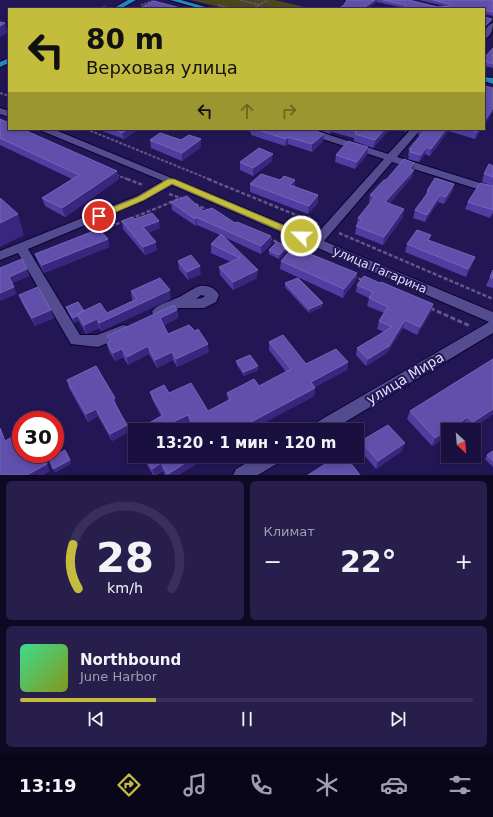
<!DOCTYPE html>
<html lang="ru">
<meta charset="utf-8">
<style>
:root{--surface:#1a1040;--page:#271e4b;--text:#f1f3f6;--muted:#9f9db1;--line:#383059;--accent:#c4bc3d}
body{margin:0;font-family:"DejaVu Sans",sans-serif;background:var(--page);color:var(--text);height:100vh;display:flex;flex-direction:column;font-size:15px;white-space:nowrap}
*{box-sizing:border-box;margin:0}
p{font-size:13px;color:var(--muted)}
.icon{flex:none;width:22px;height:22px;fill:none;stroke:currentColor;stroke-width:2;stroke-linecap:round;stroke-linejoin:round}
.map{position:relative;height:475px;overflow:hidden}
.side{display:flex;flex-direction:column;gap:6px;padding:6px;background:#0e0923;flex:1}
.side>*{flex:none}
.banner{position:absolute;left:8px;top:8px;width:477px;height:122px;border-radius:0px;box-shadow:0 2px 6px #0003,0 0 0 1px var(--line);background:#c4bc3d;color:#111;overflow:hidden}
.needle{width:26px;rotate:154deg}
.tools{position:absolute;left:441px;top:423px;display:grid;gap:8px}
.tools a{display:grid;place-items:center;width:40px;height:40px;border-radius:0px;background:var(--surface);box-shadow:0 2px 6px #0003,0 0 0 1px var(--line);font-size:20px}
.speed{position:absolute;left:12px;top:411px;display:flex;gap:8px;font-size:20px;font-weight:700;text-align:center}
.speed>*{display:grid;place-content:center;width:52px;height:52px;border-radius:50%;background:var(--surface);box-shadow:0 2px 6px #0003,0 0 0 1px var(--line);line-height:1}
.speed .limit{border:6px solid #d22;background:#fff;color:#111}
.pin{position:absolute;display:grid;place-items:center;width:34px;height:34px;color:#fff;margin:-17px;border:2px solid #fff;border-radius:50%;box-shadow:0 1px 4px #0007}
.me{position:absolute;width:44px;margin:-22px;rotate:293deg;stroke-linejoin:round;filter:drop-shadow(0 0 3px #0008)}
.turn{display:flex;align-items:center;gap:14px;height:84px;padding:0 12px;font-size:18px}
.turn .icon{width:52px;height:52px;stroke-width:2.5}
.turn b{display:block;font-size:28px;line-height:34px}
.lanes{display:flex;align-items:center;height:38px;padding:0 12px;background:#0003;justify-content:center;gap:20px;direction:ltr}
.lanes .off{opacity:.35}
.big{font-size:30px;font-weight:800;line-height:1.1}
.side .card{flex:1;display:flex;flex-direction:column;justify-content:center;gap:6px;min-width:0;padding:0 14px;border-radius:6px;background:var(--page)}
.side .dial{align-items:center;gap:0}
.dial svg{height:104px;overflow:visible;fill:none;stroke:var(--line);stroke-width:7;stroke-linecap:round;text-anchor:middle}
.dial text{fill:var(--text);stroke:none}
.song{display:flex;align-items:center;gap:12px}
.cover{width:48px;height:48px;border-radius:6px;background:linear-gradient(135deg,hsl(150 70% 55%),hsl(70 70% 35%))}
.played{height:4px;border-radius:2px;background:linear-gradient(90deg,var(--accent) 30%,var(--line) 30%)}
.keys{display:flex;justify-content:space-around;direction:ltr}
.heat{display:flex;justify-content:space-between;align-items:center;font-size:22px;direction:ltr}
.side .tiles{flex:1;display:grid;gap:6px;grid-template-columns:1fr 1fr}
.card:last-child{grid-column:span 2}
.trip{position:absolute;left:128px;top:423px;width:236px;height:40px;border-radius:0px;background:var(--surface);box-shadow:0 2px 6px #0003,0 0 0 1px var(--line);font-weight:800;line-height:40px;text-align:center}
.menu{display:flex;height:64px;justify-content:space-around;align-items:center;background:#0a061a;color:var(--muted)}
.menu .icon{width:28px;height:28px}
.menu .active{color:var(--accent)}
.menu b{font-size:18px;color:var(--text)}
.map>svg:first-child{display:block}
</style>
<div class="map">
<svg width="493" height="475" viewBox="0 0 493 475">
<rect width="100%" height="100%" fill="#231655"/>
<!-- green -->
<path fill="#49471c" d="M191,0H275L313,9H227Z"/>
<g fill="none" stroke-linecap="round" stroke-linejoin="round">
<!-- street casing -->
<g stroke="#0e0230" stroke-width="2">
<path id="street" d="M493,23C493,29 491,37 484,39C484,33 486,25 493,23Z
M0,108L9,111V117L0,114Z
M40,129H53L314,237L384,159L298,131L296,129H311L388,154L411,129H421L397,157L493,187V194L392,162L324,241L493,312V333L332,430H310L312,425L489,322L172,185L145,200L28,249L80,335H97L123,325L128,326L130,330L128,334L98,347L71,344L18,253L0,260V251L137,196L163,181L42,131Z
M200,286C208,285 215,288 219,295L216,302L204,308H179L159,317L154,316L152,312C156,304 167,303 174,299C184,296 190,289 200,286ZM201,295L205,296L202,298L196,299Z
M258,456H283L280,462L258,475H233L236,469Z"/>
</g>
<!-- primary casing -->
<g stroke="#0e0230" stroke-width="2">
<path id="primary" d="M128,0H136L120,9H112Z
M170,0H181L213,9H202Z
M9,58V63L0,67V62Z
M484,77L493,78V84L484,81Z"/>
</g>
<!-- path-far3 -->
<path stroke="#60578a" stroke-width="1.5" stroke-dasharray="2.5 1" stroke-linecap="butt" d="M240,0L260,5
M141,5L152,1L157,2
M218,5L235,9
M99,9L106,6
M252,9L268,0"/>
<!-- path-far2 -->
<path stroke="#60578a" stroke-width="2" stroke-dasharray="3 1.5" stroke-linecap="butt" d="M0,93L9,96
M86,129L211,180
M116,175L130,180"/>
<!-- path-far1 -->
<path stroke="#60578a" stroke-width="2.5" stroke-dasharray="4 2" stroke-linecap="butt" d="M127,179L143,185
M208,179L318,224
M169,194L181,198
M195,204L209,211
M130,219L181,198L183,199
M99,231L124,221
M339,233L493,299
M268,238L279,243
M353,276L364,281
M429,308L432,309"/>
<!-- path -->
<path stroke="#60578a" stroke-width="3" stroke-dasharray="5 2.5" stroke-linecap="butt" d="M430,308L470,326"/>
<!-- street -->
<use href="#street" fill="#534c90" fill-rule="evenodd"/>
<!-- primary -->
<use href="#primary" fill="#2389c1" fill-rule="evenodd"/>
</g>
<!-- wall -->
<path fill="#513da2" d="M347,0H409L437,7L445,6L419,0H493V16L484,14V9H403L404,8L377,2L344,5Z
M493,48V68L484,66V58Z
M0,119L119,179L65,217L45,206L42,198L72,179L0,145Z
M97,129H139L124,139Z
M242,129H309L323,141L312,152L288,144L285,146L251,135V132Z
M316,129H390L373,148L354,141V138L332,132L330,134Z
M396,129H409L406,132Z
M419,129H482L475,139L448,131L430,156L425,154L419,162L408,159L409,156H408L409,149L420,136L418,135Z
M201,139V147L182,161L151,148L150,140H181Z
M368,147L367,155L355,169L335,162L336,155Z
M272,161L253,176L240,170V162Z
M414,163L412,177L389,204L403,217L383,245L355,234L358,218L370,203L369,202L370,195L386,180Z
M493,166V186L482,182L484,174Z
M250,184L295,187L318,195V203L308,214L250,192Z
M454,184L452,192L444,204L438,202L425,222L413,218L415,210L426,195L427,191Z
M493,186V213L490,218L465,209L468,202Z
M171,202L235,223L271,244L261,254L224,237L257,278L233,290L220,275L219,267L231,262L211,253V244L220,235L197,225L196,226L172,210Z
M135,219L160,228L148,233L157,250L145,255L123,229L122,221Z
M108,239L109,247L44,273L38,262L35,254Z
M407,244L472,265L466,277L405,252Z
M287,246V250L279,259L269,254V250Z
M178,261L201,274L188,280L179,269Z
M281,261L355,281L343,298L280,269Z
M493,270V288L486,286Z
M285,283L322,307L309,313L285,287Z
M380,283L433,304L431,312L417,335L403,328L387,353L366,366L356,355L357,348L384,332L377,329L379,321L384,313L367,306L369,298L356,292L357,285Z
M131,291L171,299L101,331L99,328L86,334L79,321L74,323L68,312L66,307L84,311L107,313L133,301L132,299Z
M19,295L54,318L35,326L22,303Z
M177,310L178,318L164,325L168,334L209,352L177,367L173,360L157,368L149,354L128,365L123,357L115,361L109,351L107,343L109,342L107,336Z
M269,342L306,364L348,362L347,370L315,387L314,396L250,430H193L189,422L174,430H137L161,416L152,399L150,392L169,393L208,411L228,401L227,393L259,386L286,372L269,350Z
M493,359V414L469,430L464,425L432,446L407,419L410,411Z
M236,361L258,370L244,376L237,365Z
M67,380L117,406H116L127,425L129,432L112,441L98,416L88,422L69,388Z
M135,431V445L132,441L131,433Z
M361,441L402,451L376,469L359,449Z
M493,451V467L485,459L487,455Z
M142,456H202L201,457V461L178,475H165L163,471L156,475H153Z"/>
<!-- shaded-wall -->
<path fill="#38267f" d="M375,0H377V2L367,9H362Z
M492,19L491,22L484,29L485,26Z
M5,23L8,33L0,37V26Z
M493,108V112L484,126V122Z
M128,129H139L124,139L122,133Z
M330,129H332V132L330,134Z
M385,129H390L373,148L375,140Z
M446,129H449L448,131L430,156L431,149Z
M479,129H482L475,139L477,132Z
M324,134L323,141L312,152V144Z
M288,137V144L285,146L286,139Z
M201,139V147L182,161V153Z
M368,147L367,155L355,169L357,162Z
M427,147L425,154L419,162L421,155Z
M273,154L272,161L253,176V168Z
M414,163L412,177L384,210L385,202Z
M117,171L119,179L65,217L62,208Z
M295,180V188L290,185Z
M454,184L452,192L444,204L446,197Z
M318,195V203L308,214L309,206Z
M440,195L438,202L425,222L427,215Z
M404,209L403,217L383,245L384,237Z
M18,214L24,235L0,247V223Z
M196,217L197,225L196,226L195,219Z
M159,221L160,228L144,235L143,227Z
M271,236V244L261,254V246Z
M108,239L109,247L44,273L42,265Z
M156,242L157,250L145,255L143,247Z
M287,246V250L279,259V255Z
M475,257L472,265L466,277L468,269Z
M200,266L201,274L188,280L187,272Z
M27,269L30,276L11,284L9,277Z
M258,270L257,278L233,290V282Z
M357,273L355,281L343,298L344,289Z
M14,287L17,294L0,301V293Z
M170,290L171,299L101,331L99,323Z
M323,303L322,307L309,313V309Z
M433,304L431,312L417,335L420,327Z
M51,310L54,318L35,326L32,318Z
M177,310L178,318L162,326L160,318Z
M77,316L79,321L74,323L73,318Z
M97,319L99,328L86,334L84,325Z
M405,320L403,328L387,353L366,366L368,359Z
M208,344L209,352L177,367L176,359Z
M148,346L149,354L128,365L127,357Z
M122,349L123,357L115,361L113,353Z
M172,352L173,360L157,368L155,360Z
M348,362L347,370L310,390L311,382Z
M258,366V370L244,376V372Z
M315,388L314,396L250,430H236Z
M115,398L117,406L114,407L113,400Z
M96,409L98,416L88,422L86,414Z
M493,409V414L469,430L473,422Z
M188,415L189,422L174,430H163L162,427Z
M468,417L464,425L456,430H448V435L432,446L435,438Z
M127,425L129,432L112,441L110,434Z
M405,443L402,451L376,469L378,461Z
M196,456H202L201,457V461L178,475H168V474Z
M70,460L71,464L55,473L53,469Z
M161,463L163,471L156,475H154L152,469Z
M47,464L50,471L43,475H27Z"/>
<!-- building -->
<path fill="#604fab" stroke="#7466b7" d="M347,0H375L362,9H338L344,5Z
M383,0H409L437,7L451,6L450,4L433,0H493V12L485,10L484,11V9H410L404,8L406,5Z
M154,1L184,9H138Z
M484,17L492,19L485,26L484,25Z
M0,22L5,23L0,26Z
M493,48V64L484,61V58Z
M484,86L493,88V108L484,122Z
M0,119L9,123V129H22L117,171L62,208L42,198L79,175L0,138Z
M113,129H128L122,133Z
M255,129H309L324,134L312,144L288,137L286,139Z
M348,129H385L375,140L355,134L357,132Z
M422,129H446L431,149L427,147L421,155L410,152L412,150L409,149L425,130Z
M467,129H479L477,132Z
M160,133L181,140L189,135L201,139L182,153L150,140Z
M348,141L368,147L357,162L336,155Z
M259,148L273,154L253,168L240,162Z
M404,159L414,163L410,169L414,170L385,202L404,209L384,237L356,226L362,219L358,218L375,197L370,195L384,180H386Z
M489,164L493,166V177L484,174Z
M261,174L280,180L284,176L295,180L290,185L318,195L309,206L250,184Z
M435,178L454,184L446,197L440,195L427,215L415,210L429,191H427Z
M480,183L493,186V210L468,202Z
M187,196L203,211L212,208L235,223L237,222L271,236L261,246L196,217L195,219L171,202Z
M0,198L18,214L0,223Z
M152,213L159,221L143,227L156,242L143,247L122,221L132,217L135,219Z
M99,229L108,239L42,265L35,254Z
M417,230L431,235L428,240L475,257L468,269L407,244Z
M221,234L258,270L233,282L219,267L240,258L211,244Z
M277,242L287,246L279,255L269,250Z
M293,247L357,273L344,289L281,261Z
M191,255L200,266L187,272L178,261Z
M22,259L27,269L9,277L14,287L0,293V268Z
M493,270V279L490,277Z
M364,276L380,283L381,282L433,304L420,327L405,320L389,346L368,359L357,348L392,327L379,321L388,307L369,298L373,292L357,285Z
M160,278L170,290L99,323L97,319L84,325L77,314L100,303L107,313L137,299L131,291Z
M298,278L323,303L309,309L285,283Z
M38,287L51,310L32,318L19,295Z
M78,302L84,311L77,314V316L73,318L66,307Z
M174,305L177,310L160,318L168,334L189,325L195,331L198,329L208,344L176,359L172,352L155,360L148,346L127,357L122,349L113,353L107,343L111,341L107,336Z
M283,335L306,364L336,349L348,362L311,382L315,388L236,430H197L188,415L162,427L164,430H137L163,415L150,392L164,385L169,393L191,383L208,411L231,399L227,393L254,379L259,386L291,369L269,342Z
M250,355L258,366L244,372L236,361Z
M493,359V409L473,422L468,417L435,438L410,411Z
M96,366L115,398L113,400L127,425L110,434L96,409L86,414L67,380Z
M388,425L405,443L378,461L361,441Z
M0,428L5,441L20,433L21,435V454H43L47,464L27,475H0Z
M135,431V440L131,433Z
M65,450L70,460L53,469L49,459Z
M493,451V461L487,455Z
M144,456H196L168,474L161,463L152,469Z
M338,456H345L360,475H308Z"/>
<!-- route -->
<path fill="#c4bc3d" stroke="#7f7a28" d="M168,179H174L304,234L306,236L304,238H298L172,184L144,200L102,218H96L95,216L96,214L138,197Z"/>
<g text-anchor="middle" stroke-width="4" stroke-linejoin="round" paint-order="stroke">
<!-- street labels -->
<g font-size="12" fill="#e0e0f8" stroke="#231655">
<text transform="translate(380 270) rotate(23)" y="4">улица Гагарина</text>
</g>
<!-- near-street labels -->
<g font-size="14" fill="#e0e0f8" stroke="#231655">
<text transform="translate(405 378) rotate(-31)" y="5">улица Мира</text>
</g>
</g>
</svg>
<div class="tools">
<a><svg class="needle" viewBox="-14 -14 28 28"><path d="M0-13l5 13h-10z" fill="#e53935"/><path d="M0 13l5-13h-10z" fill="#9f9db1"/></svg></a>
</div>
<div class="speed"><div class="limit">30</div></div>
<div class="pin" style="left:99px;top:216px;background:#d93025"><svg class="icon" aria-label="arrive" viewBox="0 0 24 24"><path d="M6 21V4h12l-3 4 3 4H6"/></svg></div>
<svg class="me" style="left:301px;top:236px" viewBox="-20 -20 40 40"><circle r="17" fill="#c4bc3d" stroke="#fff" stroke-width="3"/><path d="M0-11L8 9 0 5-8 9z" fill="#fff"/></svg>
<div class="trip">13:20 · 1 мин · 120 m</div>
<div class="banner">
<div class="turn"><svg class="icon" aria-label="left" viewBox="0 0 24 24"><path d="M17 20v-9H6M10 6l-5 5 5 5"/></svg><div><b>80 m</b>Верховая улица</div></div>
<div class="lanes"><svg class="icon" aria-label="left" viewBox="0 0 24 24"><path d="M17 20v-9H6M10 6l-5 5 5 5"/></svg><svg class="icon off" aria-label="ahead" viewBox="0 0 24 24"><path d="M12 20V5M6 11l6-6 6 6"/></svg><svg class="icon off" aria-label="right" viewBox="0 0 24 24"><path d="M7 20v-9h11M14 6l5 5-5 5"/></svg></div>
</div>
</div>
<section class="side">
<div class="tiles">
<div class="card dial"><svg viewBox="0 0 100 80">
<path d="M14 69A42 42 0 1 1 86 69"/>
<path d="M14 69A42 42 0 0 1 10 35" stroke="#c4bc3d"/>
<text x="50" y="56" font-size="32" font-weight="700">28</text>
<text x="50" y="72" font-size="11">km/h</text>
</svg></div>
<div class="card"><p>Климат</p>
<div class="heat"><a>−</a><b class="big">22°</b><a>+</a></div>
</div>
<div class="card">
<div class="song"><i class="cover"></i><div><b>Northbound</b><p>June Harbor</p></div></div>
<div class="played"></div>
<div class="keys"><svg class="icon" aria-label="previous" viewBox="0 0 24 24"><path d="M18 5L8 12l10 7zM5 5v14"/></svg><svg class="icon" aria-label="pause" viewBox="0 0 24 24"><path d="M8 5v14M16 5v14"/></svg><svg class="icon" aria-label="next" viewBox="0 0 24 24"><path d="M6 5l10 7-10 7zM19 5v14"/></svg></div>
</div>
</div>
</section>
<nav class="menu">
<b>13:19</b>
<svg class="icon active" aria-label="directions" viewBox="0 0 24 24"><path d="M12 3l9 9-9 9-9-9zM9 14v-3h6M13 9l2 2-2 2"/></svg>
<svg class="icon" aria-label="music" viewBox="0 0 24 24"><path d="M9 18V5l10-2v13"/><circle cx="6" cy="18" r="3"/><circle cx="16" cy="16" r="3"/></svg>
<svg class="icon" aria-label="phone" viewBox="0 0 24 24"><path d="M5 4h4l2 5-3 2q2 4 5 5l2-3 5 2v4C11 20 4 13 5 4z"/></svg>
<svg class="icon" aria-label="climate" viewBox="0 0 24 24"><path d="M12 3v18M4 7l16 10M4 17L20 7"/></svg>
<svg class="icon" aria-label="car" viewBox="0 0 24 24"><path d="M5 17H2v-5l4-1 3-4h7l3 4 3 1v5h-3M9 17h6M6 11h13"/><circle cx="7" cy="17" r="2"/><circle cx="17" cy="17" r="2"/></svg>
<svg class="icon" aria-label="filters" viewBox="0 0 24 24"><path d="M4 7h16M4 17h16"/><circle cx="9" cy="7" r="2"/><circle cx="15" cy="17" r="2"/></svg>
</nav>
